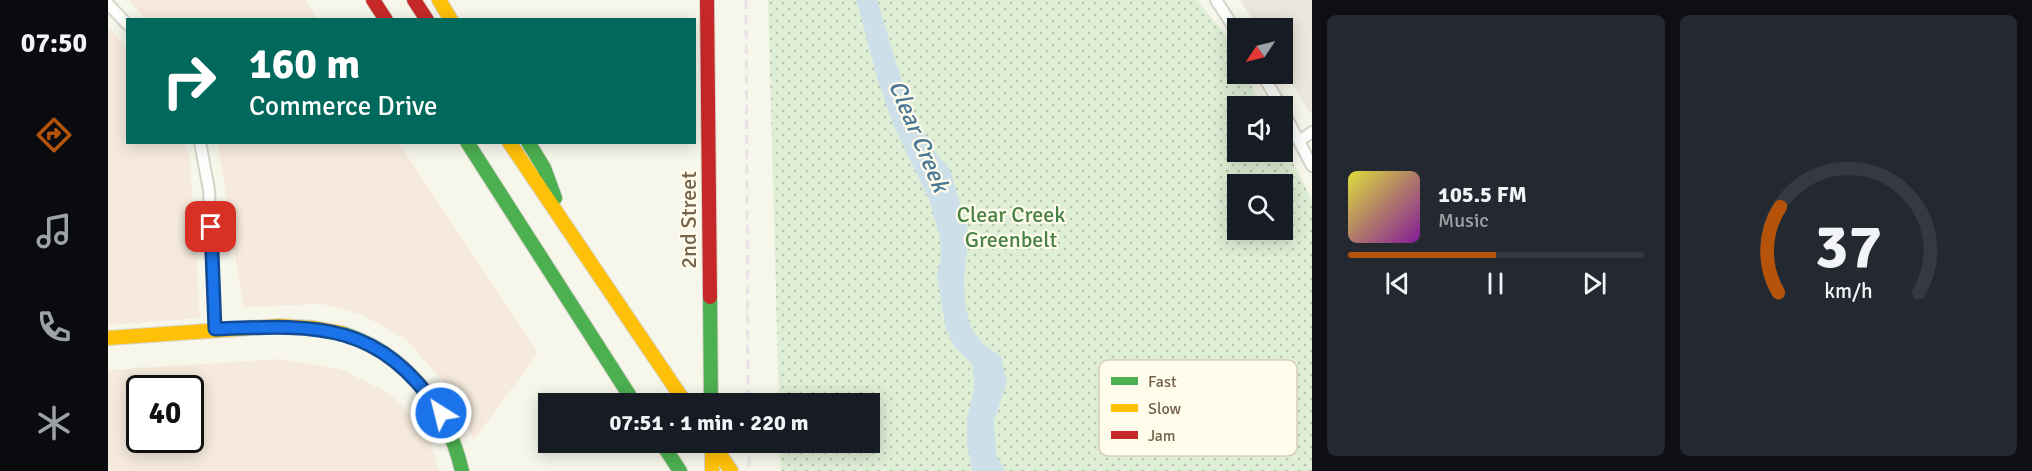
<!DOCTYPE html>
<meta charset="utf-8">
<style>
:root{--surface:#171b24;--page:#242831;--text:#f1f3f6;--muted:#9ea1a6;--line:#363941;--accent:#b45309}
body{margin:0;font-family:Signika,sans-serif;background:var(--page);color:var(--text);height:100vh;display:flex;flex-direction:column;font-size:22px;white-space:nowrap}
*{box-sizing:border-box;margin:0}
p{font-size:20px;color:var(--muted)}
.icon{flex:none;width:33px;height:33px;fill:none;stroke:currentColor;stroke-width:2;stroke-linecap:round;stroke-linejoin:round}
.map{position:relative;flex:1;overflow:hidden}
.details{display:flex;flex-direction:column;gap:15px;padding:15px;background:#0d0f14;width:720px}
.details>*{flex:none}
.hud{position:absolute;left:18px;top:18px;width:570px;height:126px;border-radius:0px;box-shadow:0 3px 15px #0003;background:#00695c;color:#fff;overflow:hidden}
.needle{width:39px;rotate:235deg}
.tools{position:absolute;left:1119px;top:18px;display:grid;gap:12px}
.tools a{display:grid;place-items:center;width:66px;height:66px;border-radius:0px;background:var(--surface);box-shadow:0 3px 15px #0003;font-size:30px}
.speed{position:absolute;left:18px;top:375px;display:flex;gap:12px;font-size:30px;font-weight:700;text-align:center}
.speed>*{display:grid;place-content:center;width:78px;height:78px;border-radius:50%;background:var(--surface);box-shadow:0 3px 15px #0003;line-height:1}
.speed .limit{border:3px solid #111;border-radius:9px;background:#fff;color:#111}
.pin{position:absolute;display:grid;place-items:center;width:51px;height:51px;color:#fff;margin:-26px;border-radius:12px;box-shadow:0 3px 9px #0006}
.me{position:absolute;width:66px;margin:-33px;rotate:324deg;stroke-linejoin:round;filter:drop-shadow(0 0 4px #0008)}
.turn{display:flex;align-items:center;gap:21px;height:126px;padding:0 24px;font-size:27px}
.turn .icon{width:78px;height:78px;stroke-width:2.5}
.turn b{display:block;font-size:42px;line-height:51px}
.details .card{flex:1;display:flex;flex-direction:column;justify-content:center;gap:9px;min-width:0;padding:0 21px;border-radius:9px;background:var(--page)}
.details .dial{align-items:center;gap:0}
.dial svg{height:156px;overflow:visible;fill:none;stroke:var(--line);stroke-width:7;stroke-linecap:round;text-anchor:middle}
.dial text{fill:var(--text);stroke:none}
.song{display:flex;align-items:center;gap:18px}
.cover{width:72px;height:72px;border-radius:9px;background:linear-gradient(135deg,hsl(60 70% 55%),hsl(290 70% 35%))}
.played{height:6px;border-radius:3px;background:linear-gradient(90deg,var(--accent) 50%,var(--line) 50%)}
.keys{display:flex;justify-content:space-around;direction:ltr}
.details .tiles{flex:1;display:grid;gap:15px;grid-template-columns:repeat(2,1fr)}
.trip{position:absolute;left:430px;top:393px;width:342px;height:60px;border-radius:0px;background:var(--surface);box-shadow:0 3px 15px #0003;font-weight:700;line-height:60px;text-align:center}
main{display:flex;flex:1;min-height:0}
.dock{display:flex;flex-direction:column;width:108px;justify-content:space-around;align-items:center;background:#090b0e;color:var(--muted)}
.dock .icon{width:42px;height:42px}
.dock .selected{color:var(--accent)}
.dock b{font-size:27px;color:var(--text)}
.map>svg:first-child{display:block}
</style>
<main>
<nav class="dock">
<b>07:50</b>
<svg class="icon selected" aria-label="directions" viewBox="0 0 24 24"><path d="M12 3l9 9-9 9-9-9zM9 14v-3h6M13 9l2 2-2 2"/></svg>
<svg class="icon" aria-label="music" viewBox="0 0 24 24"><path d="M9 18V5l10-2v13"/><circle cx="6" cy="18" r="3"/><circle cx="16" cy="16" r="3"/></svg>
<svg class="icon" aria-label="phone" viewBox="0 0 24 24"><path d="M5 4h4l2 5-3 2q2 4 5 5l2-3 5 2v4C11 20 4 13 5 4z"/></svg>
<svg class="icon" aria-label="climate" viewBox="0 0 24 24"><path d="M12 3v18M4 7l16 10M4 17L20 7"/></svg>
</nav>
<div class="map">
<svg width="1204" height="471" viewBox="0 0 1204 471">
<defs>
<pattern id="park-dots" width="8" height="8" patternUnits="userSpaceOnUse" patternTransform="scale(1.5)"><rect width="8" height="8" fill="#dfefd6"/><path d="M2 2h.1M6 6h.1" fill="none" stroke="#b9c5b0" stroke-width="1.8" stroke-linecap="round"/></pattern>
</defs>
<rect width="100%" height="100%" fill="#f7f6eb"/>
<!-- commercial -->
<path fill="#f5eadc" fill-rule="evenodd" d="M21,0H197L210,19H38Z
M0,27L19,48L20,142L76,143L82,158L92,318L0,325Z
M110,143H291L430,353L366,440L337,383L297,339L255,315L214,304L135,307Z
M173,359L232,369L283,394L320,433L331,471H0V370ZM32,388H82V440H32Z"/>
<!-- industrial -->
<path fill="#eae7dc" d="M1132,0H1204V112L1202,113L1175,69L1174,28H1150Z"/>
<!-- park -->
<path fill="url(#park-dots)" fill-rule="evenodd" d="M660,0H1089L1114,31L1129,59L1130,74H1137L1154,106H1130V152H1174L1175,144L1204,200V471H673L672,443L762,442V404L671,403ZM1130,184H1174V230H1130Z"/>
<!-- water -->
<path fill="#cddfe8" d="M748,0H769L795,85L814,130L829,155L842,169L861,234L856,278L857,303L862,326L874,343L893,357L899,382L886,421L888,453L897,471H864L859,444V418L867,386L864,364L846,346L838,329L829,276L833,259L832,237L821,199L786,127L770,80Z"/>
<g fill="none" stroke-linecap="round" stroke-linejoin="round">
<!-- street casing -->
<g stroke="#d6d3c9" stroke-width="14">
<path id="street" d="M1108,0L1130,34
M0,4L20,25
M1154,74L1173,106
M1174,109L1204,166
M1191,141L1204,132
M92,142L101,190L107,329"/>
</g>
<!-- fast casing -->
<g stroke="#d7d3c9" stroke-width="16">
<path id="fast" d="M359,142L527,404
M420,142L436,168L447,198
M602,297L603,404
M233,333C298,353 339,407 354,471
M553,442L572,471"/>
</g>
<!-- slow casing -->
<g stroke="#d7d3c9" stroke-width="16">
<path id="slow" d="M331,0L343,20
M401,142L578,404
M0,338L171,326L206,328L233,333
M604,442V471
M604,442L623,471"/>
</g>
<!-- jam casing -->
<g stroke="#d7d3c9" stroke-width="16">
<path id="jam" d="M265,0L278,20
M306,0L319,20
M599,0L602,297"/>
</g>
<!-- street -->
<use href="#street" stroke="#fefefc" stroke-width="10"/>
<!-- fast -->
<use href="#fast" stroke="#4caf50" stroke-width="14"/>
<!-- slow -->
<use href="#slow" stroke="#ffc107" stroke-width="14"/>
<!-- jam -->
<use href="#jam" stroke="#c62828" stroke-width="14"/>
<!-- rail -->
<path stroke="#e6e2e5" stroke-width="3" stroke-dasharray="9 6" stroke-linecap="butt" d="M638,0L640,404
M641,442V471"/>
</g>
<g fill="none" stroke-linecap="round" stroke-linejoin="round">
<!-- route casing -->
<g stroke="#114b97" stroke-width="15">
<path id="route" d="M103,227L107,329C208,325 270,320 333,413"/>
</g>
<!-- route -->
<use href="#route" stroke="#1a73e8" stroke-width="10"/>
</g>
<g text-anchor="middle" stroke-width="4.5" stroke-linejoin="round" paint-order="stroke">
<!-- park labels -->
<g font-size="22" fill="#498146" stroke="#fffcec">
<text x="903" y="222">Clear Creek<tspan x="903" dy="25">Greenbelt</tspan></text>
</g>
<!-- street labels -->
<g font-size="22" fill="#75644b" stroke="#fffcec">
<text transform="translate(580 220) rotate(-90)" y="8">2nd Street</text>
</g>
<!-- water labels -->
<g font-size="24" font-style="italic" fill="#4b7896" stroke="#fffcec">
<text transform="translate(811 136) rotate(67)" y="8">Clear Creek</text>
</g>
</g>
<!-- legend -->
<rect x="991" y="360" width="198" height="96" rx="9" fill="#fffcec" stroke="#d6cebc" stroke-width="1.5"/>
<rect x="1003" y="377" width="27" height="8" fill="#4caf50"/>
<rect x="1003" y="404" width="27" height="8" fill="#ffc107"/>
<rect x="1003" y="431" width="27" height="8" fill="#c62828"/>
<g font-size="16" fill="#75644b">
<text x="1040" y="387">Fast</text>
<text x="1040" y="414">Slow</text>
<text x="1040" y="441">Jam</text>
</g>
</svg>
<div class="tools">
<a><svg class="needle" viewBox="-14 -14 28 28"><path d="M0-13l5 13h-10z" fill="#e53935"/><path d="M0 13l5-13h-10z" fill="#9ea1a6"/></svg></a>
<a><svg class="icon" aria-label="sound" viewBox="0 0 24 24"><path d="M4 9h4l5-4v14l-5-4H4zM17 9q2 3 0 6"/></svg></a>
<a><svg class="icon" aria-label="search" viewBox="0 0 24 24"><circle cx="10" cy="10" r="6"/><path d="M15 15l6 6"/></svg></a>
</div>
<div class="speed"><div class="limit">40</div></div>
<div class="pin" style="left:103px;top:227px;background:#d93025"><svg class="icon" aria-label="arrive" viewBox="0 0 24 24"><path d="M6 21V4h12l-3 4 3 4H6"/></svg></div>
<svg class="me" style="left:333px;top:413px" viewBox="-20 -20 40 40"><circle r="17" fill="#1a73e8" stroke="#fff" stroke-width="3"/><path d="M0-11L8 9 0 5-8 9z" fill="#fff"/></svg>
<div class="trip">07:51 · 1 min · 220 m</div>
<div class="hud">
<div class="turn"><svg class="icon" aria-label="right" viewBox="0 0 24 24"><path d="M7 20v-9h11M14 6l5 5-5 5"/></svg><div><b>160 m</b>Commerce Drive</div></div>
</div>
</div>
<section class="details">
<div class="tiles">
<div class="card">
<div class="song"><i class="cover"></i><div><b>105.5 FM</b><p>Music</p></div></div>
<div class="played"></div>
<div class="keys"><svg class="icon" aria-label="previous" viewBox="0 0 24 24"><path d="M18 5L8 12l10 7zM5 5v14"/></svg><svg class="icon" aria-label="pause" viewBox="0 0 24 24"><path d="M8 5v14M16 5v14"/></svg><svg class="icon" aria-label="next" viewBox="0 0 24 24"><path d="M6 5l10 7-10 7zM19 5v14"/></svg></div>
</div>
<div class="card dial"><svg viewBox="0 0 100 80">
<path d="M14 69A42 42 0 1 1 86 69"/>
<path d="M14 69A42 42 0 0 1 15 25" stroke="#b45309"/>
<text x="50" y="56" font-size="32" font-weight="700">37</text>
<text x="50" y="72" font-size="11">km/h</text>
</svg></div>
</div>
</section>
</main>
